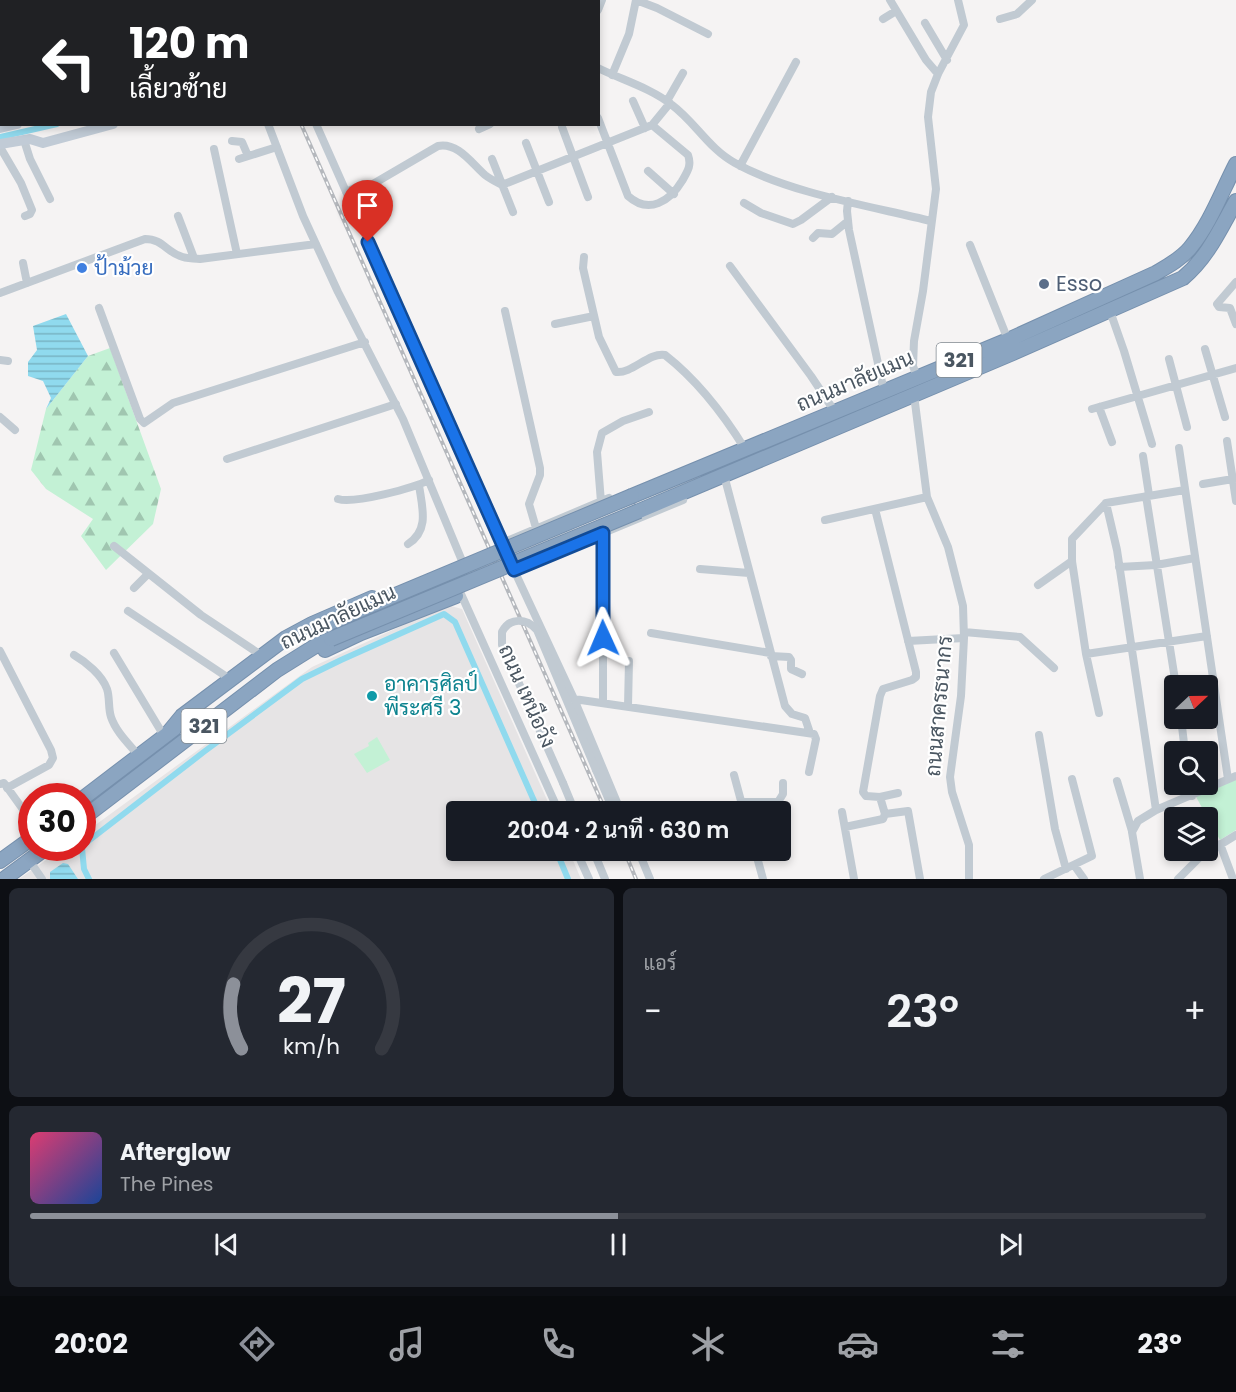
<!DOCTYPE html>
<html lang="th">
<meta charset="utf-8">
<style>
:root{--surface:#171b24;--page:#242831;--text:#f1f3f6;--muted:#9ea1a6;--line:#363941;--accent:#8c9099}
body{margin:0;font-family:Poppins,Sarabun,sans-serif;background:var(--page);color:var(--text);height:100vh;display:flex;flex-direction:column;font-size:22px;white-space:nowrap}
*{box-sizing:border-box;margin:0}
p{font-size:20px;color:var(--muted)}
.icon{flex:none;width:33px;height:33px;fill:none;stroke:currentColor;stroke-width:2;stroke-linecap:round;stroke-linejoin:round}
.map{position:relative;height:879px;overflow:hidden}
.details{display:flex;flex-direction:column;gap:9px;padding:9px;background:#0d0f14;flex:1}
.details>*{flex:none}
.top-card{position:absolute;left:0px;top:0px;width:600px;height:126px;box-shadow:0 3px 9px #0003;background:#202124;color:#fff;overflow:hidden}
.needle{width:39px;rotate:68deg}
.tools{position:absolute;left:1164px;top:675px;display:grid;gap:12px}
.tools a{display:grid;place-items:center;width:54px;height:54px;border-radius:6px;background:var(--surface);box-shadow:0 3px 9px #0003;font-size:30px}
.speed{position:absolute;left:18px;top:783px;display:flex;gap:12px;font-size:30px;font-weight:700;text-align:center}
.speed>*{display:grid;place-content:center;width:78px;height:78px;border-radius:50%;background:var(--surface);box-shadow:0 3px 9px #0003;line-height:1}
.speed .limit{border:9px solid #d22;background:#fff;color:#111}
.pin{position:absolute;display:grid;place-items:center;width:51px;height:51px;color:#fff;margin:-62px -26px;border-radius:50% 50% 50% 0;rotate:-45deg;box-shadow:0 0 6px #0007}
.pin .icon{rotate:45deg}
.me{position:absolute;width:66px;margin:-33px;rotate:359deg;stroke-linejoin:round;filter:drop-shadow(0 0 4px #0008)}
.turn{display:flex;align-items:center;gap:21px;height:126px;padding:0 30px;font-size:27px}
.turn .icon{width:78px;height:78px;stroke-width:2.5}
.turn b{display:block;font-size:42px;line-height:51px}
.big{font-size:45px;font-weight:600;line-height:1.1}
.details .widget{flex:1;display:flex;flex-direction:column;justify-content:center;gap:9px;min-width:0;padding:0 21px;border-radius:9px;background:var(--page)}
.details .dial{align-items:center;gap:0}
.dial svg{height:156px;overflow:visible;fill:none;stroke:var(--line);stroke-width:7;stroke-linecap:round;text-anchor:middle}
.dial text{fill:var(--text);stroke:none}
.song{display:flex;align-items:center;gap:18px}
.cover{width:72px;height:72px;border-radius:9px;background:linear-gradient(135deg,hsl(340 70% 55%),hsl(220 70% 35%))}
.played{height:6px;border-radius:3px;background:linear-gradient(90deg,var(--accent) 50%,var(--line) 50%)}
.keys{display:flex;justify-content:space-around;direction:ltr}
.heat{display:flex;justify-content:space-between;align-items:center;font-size:33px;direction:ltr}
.details .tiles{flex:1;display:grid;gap:9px;grid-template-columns:1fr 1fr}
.widget:last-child{grid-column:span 2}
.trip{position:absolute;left:446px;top:801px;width:345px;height:60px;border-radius:6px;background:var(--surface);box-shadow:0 3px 9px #0003;font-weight:600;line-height:60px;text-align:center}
.tab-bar{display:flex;height:96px;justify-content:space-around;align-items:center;background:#090b0e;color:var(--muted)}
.tab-bar .icon{width:42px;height:42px}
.tab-bar .active{color:var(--accent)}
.tab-bar b{font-size:27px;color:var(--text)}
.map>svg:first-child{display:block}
</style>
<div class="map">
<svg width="1236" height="879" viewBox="0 0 1236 879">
<defs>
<pattern id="forest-firs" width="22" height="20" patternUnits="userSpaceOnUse" patternTransform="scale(1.5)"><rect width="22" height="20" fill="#c3f1d5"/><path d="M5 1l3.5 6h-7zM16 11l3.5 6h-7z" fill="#a0c6b0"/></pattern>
<pattern id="water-rules" width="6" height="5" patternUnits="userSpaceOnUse" patternTransform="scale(1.5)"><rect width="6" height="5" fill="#90daee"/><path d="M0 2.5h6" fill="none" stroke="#78b4c4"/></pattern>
</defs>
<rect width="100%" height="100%" fill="#f5f3f3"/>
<!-- education -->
<path fill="#e6e4e5" d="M447,605L462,609L552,811L456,812V850L569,851L581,879H19L63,848H82L83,834L312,667Z"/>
<!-- forest -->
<path fill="url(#forest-firs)" d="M110,348L161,489L153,524L106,570L81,536L93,519L46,489L31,470L46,409L88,356Z"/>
<!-- garden -->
<path fill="#c3f1d5" d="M377,737L390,760L367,773L354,754L369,746L368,743Z
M1236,778V830L1220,840L1195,795Z"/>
<!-- water -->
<path fill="url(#water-rules)" d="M66,314L88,356L46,409L51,398L43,381L28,376V362L37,350L33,326Z
M63,863L68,864L78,879H50V872Z"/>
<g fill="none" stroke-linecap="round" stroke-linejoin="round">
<!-- canal -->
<path stroke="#90daee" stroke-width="6" d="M355,2L359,0
M0,137L57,124
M82,846L205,751L302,679L341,660L444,614L455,622L539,812
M82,848L84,869L89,879
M556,850L568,879"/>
<!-- highway casing -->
<g stroke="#7690ad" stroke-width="16">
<path id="highway" d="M632,496L1008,340L1156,273C1168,266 1181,259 1190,248C1210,224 1222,191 1236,164
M639,511L1013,353L1183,278C1208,257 1220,229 1236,201
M325,650L361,633L456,596
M168,733L182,716L286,638L312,624L372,598
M82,799L174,729
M82,819L277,670L317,645L331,639
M0,861L32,838
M4,879L46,848"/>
</g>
<!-- street -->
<path stroke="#c1cad2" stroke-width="8" d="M8,0L9,2
M216,0V2
M259,0L260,2
M426,0L427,2
M486,0L488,2
M636,0L657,8L708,34
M890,0L926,60L938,74
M117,2L123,0
M286,2V0
M598,10L602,0
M883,19L896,11
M1000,19L1017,14L1032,0
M925,23L947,60
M598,68C622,80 651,88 672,105C695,122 709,149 735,163C789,193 870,206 931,221
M612,75L629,34L636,0
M1,91L2,92
M633,101L645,128
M667,101L683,73
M598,118L628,196C649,215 670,201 682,181C687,172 692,166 688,155L652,125
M268,124L303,216L338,292L403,419L465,568
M316,124L514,570L574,699L621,812
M562,127L588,197
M479,129L490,124
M24,140L30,159L50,199
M232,141L242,142L248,156
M526,143L549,202
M0,147L21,183L32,210L30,214L25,216
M214,149L237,254
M239,159L277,147
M492,159L513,212
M740,166L796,62
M648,171L674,194
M346,192L363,184H373
M350,201L367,191L373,184L438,146C458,142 472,164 485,175C490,179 496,182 502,185L652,125L670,103
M848,201L847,211L849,230L884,391
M744,203L761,213L793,224L801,220L832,197
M178,216L194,258
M813,238L818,233L832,234L848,221
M970,245L1008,340
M584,257L583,268L599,337L616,372C632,374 649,352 665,355C697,380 724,415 745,449
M23,263L27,283
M730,266L811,376L835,412
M1236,282L1217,304L1219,307L1230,308L1236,324
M0,293L145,239C162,239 166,251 180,256C186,259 193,258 200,259L316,244
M99,308L140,419L144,423L173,403L365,342
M505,311L540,468V475L529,504L536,528
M1110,311L1124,351L1152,444
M555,324L594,316
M1205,349L1225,417
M1169,359L1187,427
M0,360L8,361
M917,377L913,366L914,341L923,291L936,189L928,117L931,92L938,74L964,25L958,0
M914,395L927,497L948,547L963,606L964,638L961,696L950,777L952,792L969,845V879
M1099,407L1112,442
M1092,409L1236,368
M0,417L15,430
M1227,441L1236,501
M1179,448L1228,779
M1143,456L1149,495
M227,459L396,404
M724,475L785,706L792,714L805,718L809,730
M1203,484L1233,479
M1146,496L1176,686
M338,499C354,504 414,488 429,480
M601,502L597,452L602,433L623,421L649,412
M1106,503L1117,550L1156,810
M875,509L916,672V677L912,680L883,689L880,696L863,792L866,796L880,797L885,814
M825,520L927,497
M502,543L609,498
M408,544C430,530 422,507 419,485
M114,546L201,615L261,655
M550,555L683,500
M1119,567L1156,565L1195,558
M700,569L749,573
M1038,585L1072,561
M134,588L148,574
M461,594L559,812
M128,611L230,679
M964,632L1020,637L1054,668
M651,633L770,653
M908,641L964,638
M0,651L51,750L53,758L49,765L7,788
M114,653L164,736
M1086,654L1207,636
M74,655C86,662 102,675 107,689C110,698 108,708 111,717C116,732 129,744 139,756
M771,656L789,657L791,660V669L802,674
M574,699L814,734L816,739L809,772
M603,703V533
M628,706L629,661
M1099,713L1086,654L1072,561V539L1106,503L1185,490
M1181,718L1185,752
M1039,735L1055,829L1066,869
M596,770L614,812
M734,775L744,812
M1117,781L1132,831
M563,783L575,812
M0,784L4,783L32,822
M1190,784L1192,796
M880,797L898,793
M741,802H778L783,794V783
M842,812L854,879
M845,827L883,819L885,814L908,811L920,879
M1220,844L1233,879
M576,850L589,879
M593,850L605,879
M638,850L650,879
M755,850L763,879
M29,860L42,879
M1074,865L1084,879
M1044,879L1092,856L1072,779
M1140,879L1132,832L1138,821L1156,810L1236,776
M1178,879L1200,857L1236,835"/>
<!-- secondary -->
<path stroke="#c1cbd6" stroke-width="10" d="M302,2L306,0
M313,2L317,0
M333,2L337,0
M373,2L377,0
M396,2L399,0
M415,2L419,0
M0,120L2,119
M0,128L17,124
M0,144L30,139L43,143L113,124"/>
<!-- highway -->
<use href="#highway" stroke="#8ba5c1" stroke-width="14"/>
<!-- rail casing -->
<g stroke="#b5b8bd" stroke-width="4">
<path id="rail" d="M246,0L247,2
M301,124L606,812
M624,850L636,879"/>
</g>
<!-- rail -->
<use href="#rail" stroke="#fff" stroke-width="1.5" stroke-dasharray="4.5" stroke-linecap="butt"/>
<!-- highway-bridge casing -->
<g stroke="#7690ad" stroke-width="16" stroke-linecap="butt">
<path id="highway-bridge" d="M324,625L632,496
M331,639L639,511"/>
</g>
<!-- street-bridge -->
<path stroke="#c1cad2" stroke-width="8" d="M563,783L502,645V632C510,617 526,618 537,630L596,770"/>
<!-- highway-bridge -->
<use href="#highway-bridge" stroke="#8ba5c1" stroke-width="14"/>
</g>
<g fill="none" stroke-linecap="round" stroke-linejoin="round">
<!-- route casing -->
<g stroke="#114b97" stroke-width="15">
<path id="route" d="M368,242L514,570L603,533V638"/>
</g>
<!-- route -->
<use href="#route" stroke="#1a73e8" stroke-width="10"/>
</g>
<!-- markers -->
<circle fill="#3f7fe0" stroke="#fff" stroke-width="2" cx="82" cy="268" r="6"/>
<circle fill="#5c6f8a" stroke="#fff" stroke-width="2" cx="1044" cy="284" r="6"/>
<circle fill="#0f9aa8" stroke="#fff" stroke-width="2" cx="372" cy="696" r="6"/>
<g text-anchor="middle" stroke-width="4.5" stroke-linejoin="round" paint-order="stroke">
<!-- shield labels -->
<g fill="#fff" stroke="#808990" stroke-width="1.5">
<rect x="936.5" y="343" width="45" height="34" rx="4.5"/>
<rect x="181.5" y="709" width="45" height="34" rx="4.5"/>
</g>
<g font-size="20" font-weight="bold" fill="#4a5661">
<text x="959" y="367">321</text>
<text x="204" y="733">321</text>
</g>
<!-- shop labels -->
<g font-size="21" fill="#366cbe" stroke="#fff" text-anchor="start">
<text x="94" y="275">ป้าม้วย</text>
</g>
<!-- service labels -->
<g font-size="21" fill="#4e5e75" stroke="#fff" text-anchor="start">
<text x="1056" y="291">Esso</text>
</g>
<!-- street labels -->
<g font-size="21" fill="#4a5661" stroke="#fff">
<text transform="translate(855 381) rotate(-23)" y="7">ถนนมาลัยแมน</text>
<text transform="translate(338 617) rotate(-25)" y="7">ถนนมาลัยแมน</text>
<text transform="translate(527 696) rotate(66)" y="7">ถนน เหนือวัง</text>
<text transform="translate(939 706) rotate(-85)" y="7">ถนนสาครธนากร</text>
</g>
<!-- culture labels -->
<g font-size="21" fill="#0d838f" stroke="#fff" text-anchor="start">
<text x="384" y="691">อาคารศิลป์<tspan x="384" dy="24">พีระศรี 3</tspan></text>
</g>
</g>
</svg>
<div class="tools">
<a><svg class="needle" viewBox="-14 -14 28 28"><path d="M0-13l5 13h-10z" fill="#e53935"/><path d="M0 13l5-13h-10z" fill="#9ea1a6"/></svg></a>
<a><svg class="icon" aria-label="search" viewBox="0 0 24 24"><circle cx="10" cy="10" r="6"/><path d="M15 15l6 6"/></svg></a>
<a><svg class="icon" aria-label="layers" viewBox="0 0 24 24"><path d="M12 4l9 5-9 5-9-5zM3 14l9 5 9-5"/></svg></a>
</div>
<div class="speed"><div class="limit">30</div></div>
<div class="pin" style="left:368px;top:242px;background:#d93025"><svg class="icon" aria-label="arrive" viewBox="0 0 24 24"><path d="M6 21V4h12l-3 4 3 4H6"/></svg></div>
<svg class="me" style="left:603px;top:638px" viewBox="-20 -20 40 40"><path d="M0-17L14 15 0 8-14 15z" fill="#1a73e8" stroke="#fff" stroke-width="4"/></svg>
<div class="trip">20:04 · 2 นาที · 630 m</div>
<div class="top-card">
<div class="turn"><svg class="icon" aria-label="left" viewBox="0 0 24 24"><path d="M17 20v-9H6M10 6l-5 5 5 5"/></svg><div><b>120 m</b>เลี้ยวซ้าย</div></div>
</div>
</div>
<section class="details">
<div class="tiles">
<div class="widget dial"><svg viewBox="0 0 100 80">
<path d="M14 69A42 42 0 1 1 86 69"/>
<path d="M14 69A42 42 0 0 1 10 36" stroke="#8c9099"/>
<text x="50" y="56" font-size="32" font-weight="700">27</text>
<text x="50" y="72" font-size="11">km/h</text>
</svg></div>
<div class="widget"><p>แอร์</p>
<div class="heat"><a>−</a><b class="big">23°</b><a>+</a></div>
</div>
<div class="widget">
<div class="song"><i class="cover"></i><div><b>Afterglow</b><p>The Pines</p></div></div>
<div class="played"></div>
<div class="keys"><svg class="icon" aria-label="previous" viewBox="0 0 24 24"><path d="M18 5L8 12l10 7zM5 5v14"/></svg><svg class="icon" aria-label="pause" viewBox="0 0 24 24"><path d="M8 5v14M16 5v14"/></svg><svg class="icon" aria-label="next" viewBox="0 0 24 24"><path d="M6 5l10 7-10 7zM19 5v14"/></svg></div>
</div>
</div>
</section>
<nav class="tab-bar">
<b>20:02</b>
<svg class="icon active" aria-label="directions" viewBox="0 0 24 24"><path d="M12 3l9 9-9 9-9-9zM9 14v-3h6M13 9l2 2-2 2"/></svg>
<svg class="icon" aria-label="music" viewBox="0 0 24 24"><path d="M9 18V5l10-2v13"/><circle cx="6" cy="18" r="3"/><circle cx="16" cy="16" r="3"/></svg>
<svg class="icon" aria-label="phone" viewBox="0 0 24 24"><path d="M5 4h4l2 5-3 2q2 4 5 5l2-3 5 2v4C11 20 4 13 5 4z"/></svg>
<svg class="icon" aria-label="climate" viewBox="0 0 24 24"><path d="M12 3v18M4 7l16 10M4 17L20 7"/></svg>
<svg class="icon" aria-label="car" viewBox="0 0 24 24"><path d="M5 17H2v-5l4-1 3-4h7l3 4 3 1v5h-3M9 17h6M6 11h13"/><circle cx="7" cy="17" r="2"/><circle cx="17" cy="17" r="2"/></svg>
<svg class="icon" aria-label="filters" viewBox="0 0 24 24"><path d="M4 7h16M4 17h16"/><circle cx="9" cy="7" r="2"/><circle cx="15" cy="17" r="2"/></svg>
<b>23°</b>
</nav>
